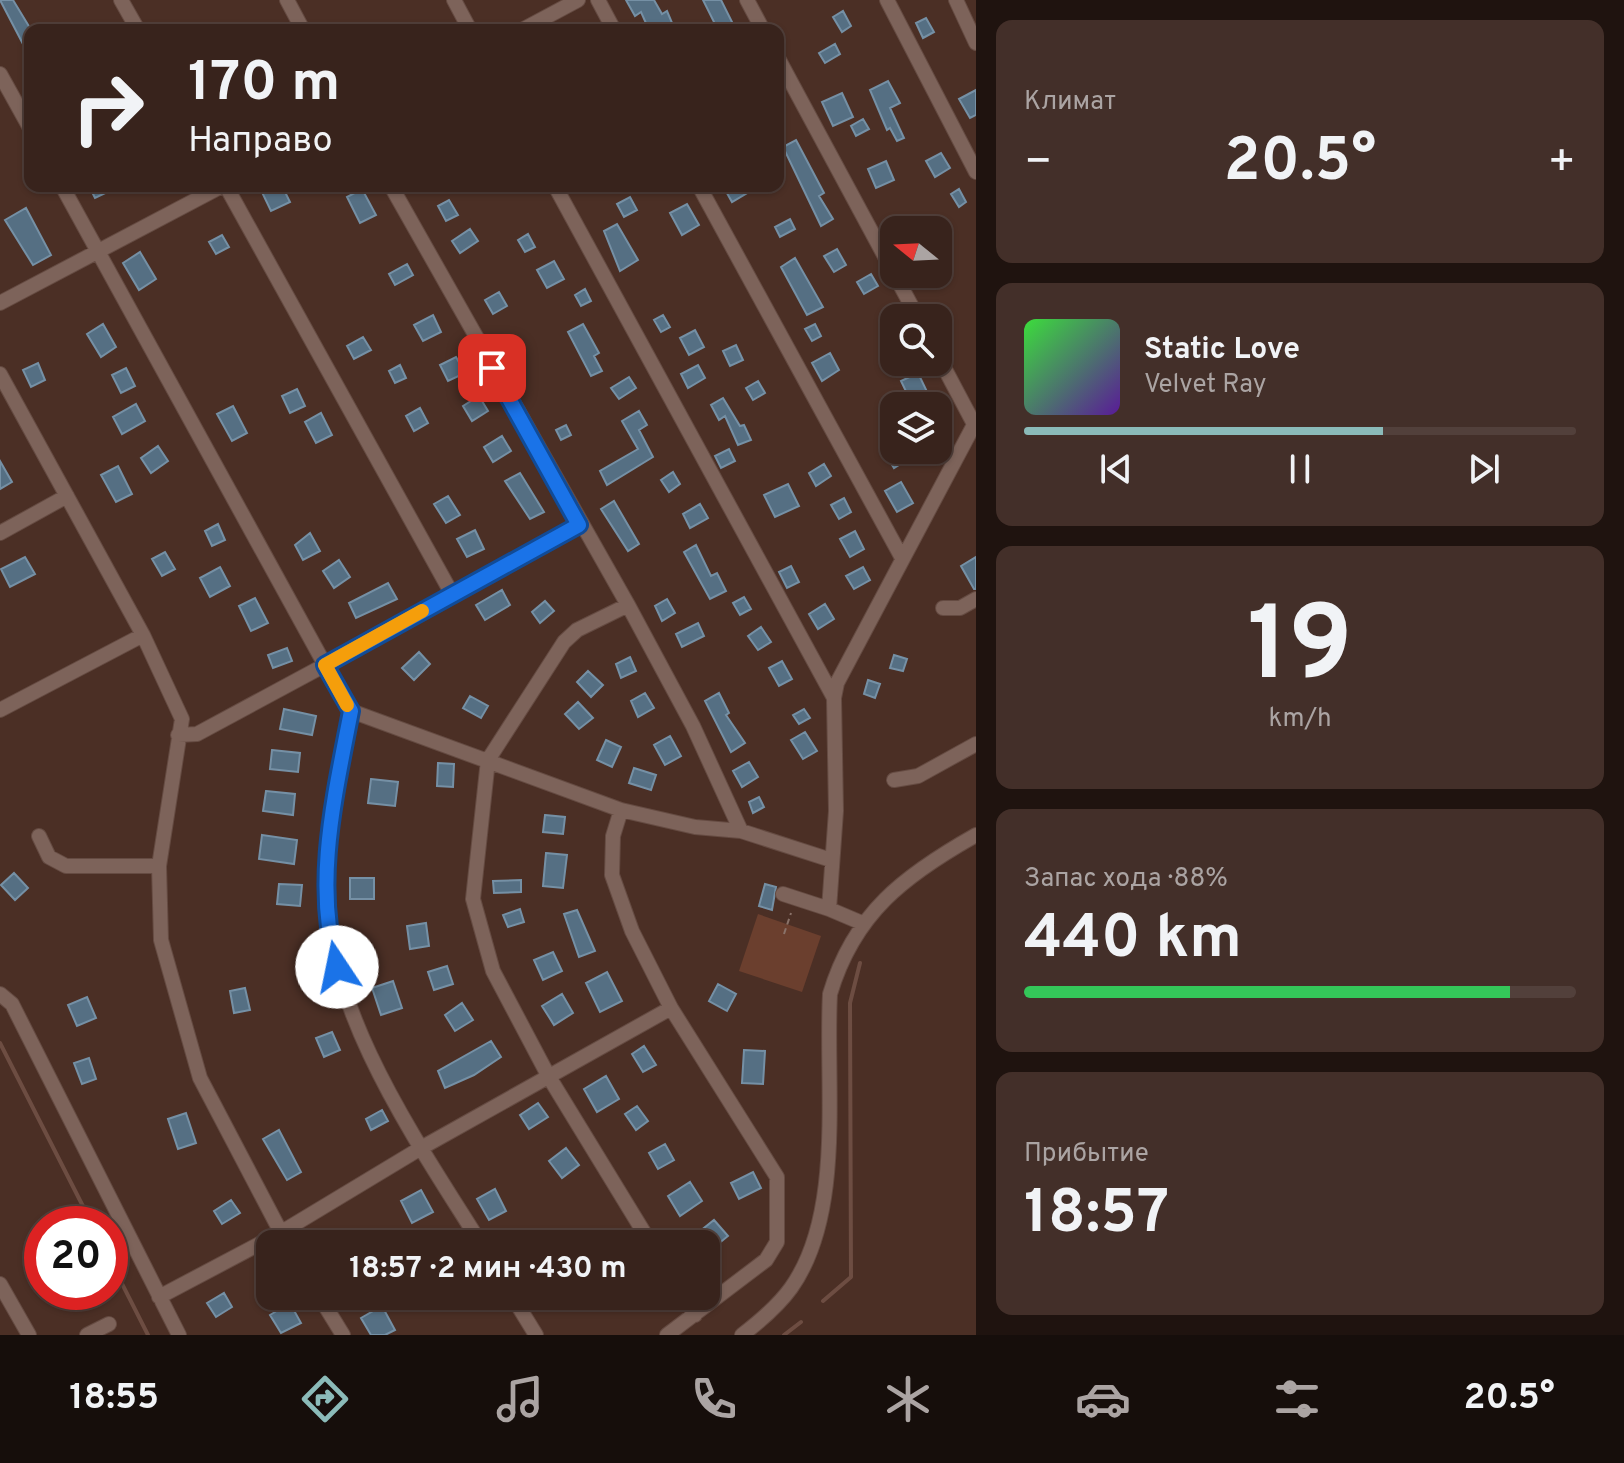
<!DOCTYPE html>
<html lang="ru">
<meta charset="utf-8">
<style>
:root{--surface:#38231c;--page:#432f29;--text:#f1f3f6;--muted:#aba4a3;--line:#52403b;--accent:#8bbbb9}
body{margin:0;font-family:Overpass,sans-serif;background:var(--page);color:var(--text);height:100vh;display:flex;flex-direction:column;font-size:30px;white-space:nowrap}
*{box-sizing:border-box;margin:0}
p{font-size:26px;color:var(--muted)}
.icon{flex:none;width:44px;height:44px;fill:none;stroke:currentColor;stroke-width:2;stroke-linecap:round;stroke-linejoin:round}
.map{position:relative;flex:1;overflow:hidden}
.side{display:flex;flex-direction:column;gap:20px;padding:20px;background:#1f130f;width:648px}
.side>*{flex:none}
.guide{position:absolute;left:24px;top:24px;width:760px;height:168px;border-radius:16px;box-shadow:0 2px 6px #0004,0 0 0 2px var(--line);background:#38231c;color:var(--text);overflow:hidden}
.needle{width:52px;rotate:288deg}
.controls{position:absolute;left:880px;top:216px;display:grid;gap:16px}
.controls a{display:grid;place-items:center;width:72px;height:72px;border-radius:16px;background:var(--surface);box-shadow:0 2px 6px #0004,0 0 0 2px var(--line);font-size:40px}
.speed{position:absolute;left:24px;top:1206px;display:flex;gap:16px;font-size:40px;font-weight:700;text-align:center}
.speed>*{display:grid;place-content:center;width:104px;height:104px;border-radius:50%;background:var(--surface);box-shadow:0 2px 6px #0004,0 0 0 2px var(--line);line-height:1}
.speed .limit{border:12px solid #d22;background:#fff;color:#111}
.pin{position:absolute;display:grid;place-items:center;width:68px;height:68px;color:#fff;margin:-34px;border-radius:16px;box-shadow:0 4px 12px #0006}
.me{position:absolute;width:88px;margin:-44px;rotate:349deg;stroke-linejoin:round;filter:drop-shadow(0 0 6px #0008)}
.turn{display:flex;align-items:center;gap:28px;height:168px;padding:0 32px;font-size:36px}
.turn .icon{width:104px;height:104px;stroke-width:2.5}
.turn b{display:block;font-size:56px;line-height:68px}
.big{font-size:60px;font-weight:700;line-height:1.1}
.side .tile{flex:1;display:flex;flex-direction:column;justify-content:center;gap:12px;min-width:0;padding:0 28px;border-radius:16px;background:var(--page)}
.side .dial{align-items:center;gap:0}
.dial b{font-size:104px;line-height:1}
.song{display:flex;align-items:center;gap:24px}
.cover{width:96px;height:96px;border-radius:12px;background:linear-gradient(135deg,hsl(120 70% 55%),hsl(270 70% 35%))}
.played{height:8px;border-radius:4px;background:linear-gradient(90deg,var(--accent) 65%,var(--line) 65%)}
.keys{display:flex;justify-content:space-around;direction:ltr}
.heat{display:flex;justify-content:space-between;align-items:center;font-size:44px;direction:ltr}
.charge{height:12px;border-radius:6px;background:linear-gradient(90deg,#34c759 88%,var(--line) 0)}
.trip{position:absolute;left:256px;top:1230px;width:464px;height:80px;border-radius:16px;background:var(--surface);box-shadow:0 2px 6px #0004,0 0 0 2px var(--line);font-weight:700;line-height:80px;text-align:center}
.tabs{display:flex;height:128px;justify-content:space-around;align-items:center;background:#160e0b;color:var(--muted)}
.tabs .icon{width:56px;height:56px}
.tabs .active{color:var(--accent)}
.tabs b{font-size:36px;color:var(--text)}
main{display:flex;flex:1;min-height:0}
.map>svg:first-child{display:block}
</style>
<main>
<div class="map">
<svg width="976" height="1335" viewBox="0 0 976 1335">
<rect width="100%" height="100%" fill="#4b2f25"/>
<!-- green -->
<path fill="#6b3f2e" d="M758,914L821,936L802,992L739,971Z"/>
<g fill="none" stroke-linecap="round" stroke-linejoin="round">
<!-- stream -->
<path stroke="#6d4d42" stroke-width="4" d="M0,1043L92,1224
M110,1260L148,1335
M823,1301L851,1277L850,1003L860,963
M784,1335L801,1322"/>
</g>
<!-- building -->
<path fill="#556f83" stroke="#7590a5" stroke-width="2" d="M0,0H13L30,28V40L23,44Z
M626,0H654L662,14L667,11L675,30H649L641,12L635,16Z
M703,0H721L736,30H718Z
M843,11L851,26L842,32L833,17Z
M926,18L934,32L923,38L916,23Z
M835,44L840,54L825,63L819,53Z
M888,81L900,103L890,108L904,138L897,141L890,128L887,130L870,90Z
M976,90V115L970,118L959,99Z
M842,93L853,117L833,126L822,102Z
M863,119L869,129L856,136L851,126Z
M796,140L824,193L819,196L833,219L821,226L783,147Z
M941,153L950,168L935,177L926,161Z
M886,161L894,180L876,188L868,169Z
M89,186H120L95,198Z
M259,186H282L290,202L271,211Z
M723,186H759L732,202Z
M362,189L376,215L360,223L347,197Z
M959,189L966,202L959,207L951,194Z
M630,197L637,210L624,217L617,204Z
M449,200L458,215L446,221L438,206Z
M687,204L699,225L682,235L670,213Z
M26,208L51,255L33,265L5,220Z
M920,216L927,230H913L909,222Z
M790,219L795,229L780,237L775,227Z
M617,224L638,260L620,271L604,231Z
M470,229L478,241L460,253L452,241Z
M528,234L535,247L525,252L518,240Z
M222,235L229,247L216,254L209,242Z
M837,249L846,265L834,272L824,256Z
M140,252L156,279L139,290L123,263Z
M795,258L823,307L807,315L781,267Z
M554,261L564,279L547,288L537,270Z
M407,264L413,275L395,285L389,274Z
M871,274L878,286L864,294L857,282Z
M585,289L591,301L581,306L575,295Z
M499,292L507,306L493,314L485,300Z
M433,315L441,332L423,341L414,325Z
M663,315L670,327L661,332L654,320Z
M894,323V340L886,343L880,329Z
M103,324L116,347L101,357L87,334Z
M583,324L599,353L594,356L602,371L591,376L568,332Z
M815,324L821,336L812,341L805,329Z
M695,330L704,347L689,355L680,338Z
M363,337L371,350L354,359L347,346Z
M736,345L743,360L730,366L723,351Z
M830,353L839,370L822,381L812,363Z
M456,357L465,373L448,381L440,365Z
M38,363L45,380L31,387L23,370Z
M400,365L406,378L395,383L389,371Z
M698,365L705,378L688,388L681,374Z
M126,368L135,386L121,393L112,375Z
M918,373L930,398L913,406L901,381Z
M629,377L636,388L619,399L611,388Z
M758,381L765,393L753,400L746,388Z
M297,389L305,406L290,413L282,396Z
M479,396L488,411L472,421L463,406Z
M723,398L740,426L744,425L751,440L738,445L725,416L719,420L711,405Z
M136,404L145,421L122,434L113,417Z
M233,406L247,433L232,441L217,414Z
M420,408L428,423L414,431L406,416Z
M639,411L647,425L639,430L653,457L607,485L600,471L638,449L622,421Z
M321,413L332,435L316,443L305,422Z
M566,425L571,435L561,440L556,430Z
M502,436L511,451L493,462L484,447Z
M894,441V450H905L910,458L894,468L882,448Z
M158,446L168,461L151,473L141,458Z
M729,449L735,461L721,468L715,456Z
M0,461L12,482L0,489Z
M824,464L831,476L816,486L809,473Z
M118,466L132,494L116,502L101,475Z
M673,472L680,484L669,492L661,480Z
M520,473L544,512L530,519L505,481Z
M901,482L913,503L897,512L885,491Z
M788,484L799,506L775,517L764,495Z
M448,496L460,515L446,523L434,504Z
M844,498L851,512L839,519L831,505Z
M614,501L639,544L628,551L601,509Z
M700,504L708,518L690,528L683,514Z
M218,524L225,540L212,546L205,531Z
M475,530L484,549L467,557L457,539Z
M855,531L864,549L850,557L840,539Z
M310,533L320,551L303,560L295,545Z
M696,545L711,576L717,573L726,591L710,599L684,552Z
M165,552L175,569L162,576L152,559Z
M25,557L35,574L10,587L1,569Z
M976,557V589H974L961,566Z
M339,560L350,577L334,588L323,571Z
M791,566L799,582L787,588L779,572Z
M220,567L230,586L210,597L200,578Z
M863,567L870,580L854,589L846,576Z
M388,583L397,599L356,618L349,603Z
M502,590L510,605L485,620L476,605Z
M744,597L751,609L740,615L733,603Z
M255,598L268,623L251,631L239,606Z
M667,599L675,613L662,621L655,606Z
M545,601L554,611L540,623L532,612Z
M825,604L834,619L818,629L809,614Z
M698,623L704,636L682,647L676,634Z
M761,627L771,642L758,650L748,636Z
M287,648L292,661L273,668L268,655Z
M419,652L430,664L414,680L402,668Z
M894,655L907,659L903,671L890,668Z
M630,657L636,671L621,678L616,664Z
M782,661L792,679L779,686L769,668Z
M588,671L603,685L591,697L577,682Z
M868,680L880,684L875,698L864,694Z
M645,693L654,708L638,717L631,701Z
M719,693L729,713L726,715L745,743L731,752L705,701Z
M470,696L488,706L481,718L463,708Z
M578,702L593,718L579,729L565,714Z
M284,709L316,716L312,735L280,729Z
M804,709L810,718L799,724L793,715Z
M805,732L817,751L803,759L791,740Z
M670,736L681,756L665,765L654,745Z
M606,740L621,747L612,767L597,760Z
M272,750L300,753L298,772L270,769Z
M749,762L758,777L742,787L733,771Z
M438,763L454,764L453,787L437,786Z
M634,768L656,775L651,790L629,783Z
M371,779L398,782L395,806L368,803Z
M266,791L295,794L293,815L263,811Z
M759,797L764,807L753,813L749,802Z
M545,815L565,817L563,834L543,832Z
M262,835L297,840L294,864L259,859Z
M546,853L567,855L563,888L543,886Z
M14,873L28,888L15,900L1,885Z
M350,878H374V899H350Z
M521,880V892L494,893L493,881Z
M279,884L302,885L300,906L277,904Z
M765,884L776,887L772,910L759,906Z
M520,909L524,922L508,927L503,915Z
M577,910L595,951L579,957L564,914Z
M426,923L429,946L410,949L407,926Z
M553,952L562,971L543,980L534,960Z
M447,966L453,984L434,990L428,972Z
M607,972L622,1001L600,1012L586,983Z
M393,981L402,1008L381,1015L372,988Z
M718,984L736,994L727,1011L709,1001Z
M245,988L250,1010L234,1013L230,991Z
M562,994L573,1013L554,1025L542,1006Z
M87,997L96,1018L77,1026L68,1005Z
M462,1003L473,1020L455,1031L445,1015Z
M332,1032L340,1050L324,1057L316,1038Z
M491,1041L501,1057L474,1075L445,1088L438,1071Z
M644,1046L656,1065L643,1072L632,1054Z
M744,1050L765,1051L763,1084L742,1083Z
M89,1058L96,1079L82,1084L74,1063Z
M606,1076L619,1099L597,1112L584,1089Z
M538,1103L548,1117L529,1129L520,1115Z
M637,1106L648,1121L636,1130L625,1114Z
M382,1110L388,1121L371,1130L366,1119Z
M186,1113L196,1143L178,1149L168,1119Z
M279,1130L301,1172L287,1180L263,1139Z
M665,1144L674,1160L658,1169L649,1153Z
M566,1148L579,1165L562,1178L549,1161Z
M753,1172L761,1188L739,1199L731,1183Z
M690,1182L702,1201L680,1216L668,1196Z
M495,1189L506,1211L489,1220L477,1199Z
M421,1190L433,1212L412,1223L401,1201Z
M231,1200L240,1213L222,1224L214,1211Z
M714,1220L728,1236L706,1254V1244H700L694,1236Z
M342,1230L349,1244H317Z
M521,1230L527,1244H491V1242Z
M270,1273V1296H286L301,1323L281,1333L270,1315L275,1312L256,1281Z
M224,1293L232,1307L216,1317L207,1303Z
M382,1306L395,1330L385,1335H371L361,1318Z"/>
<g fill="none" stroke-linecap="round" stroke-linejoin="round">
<!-- minor casing -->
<g stroke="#654b42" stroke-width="16">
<path id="minor" d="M121,0L138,30
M287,0L303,30
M454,0L470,30
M598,0L614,30
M747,0L763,30
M887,0L976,172
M956,0L976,43
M522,30L578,0
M778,58L918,318
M0,74L30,128
M62,186L325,665L579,525
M226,186L452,594
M391,186L628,605L693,726L741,831L831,860
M555,186L834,698
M699,186L902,558
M0,303L222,186
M938,356L974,424
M0,374L143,635L182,719L159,866L161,940L200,1078L287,1244
M0,533L67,496
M628,605L577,630L564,642L488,760L473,899L493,971L549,1077L651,1244
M943,608H960L976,599
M0,710L143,635
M351,711C339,769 326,827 326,886C326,1012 416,1140 481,1244
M178,735L197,734L325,665L351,711L621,810L695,827L741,831
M894,780L918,776L976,744
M621,810L613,836L612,875L632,931L671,1008L777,1177V1242L766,1260L667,1335
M39,836L49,857L66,866H159
M783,894L829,909
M862,923L829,909L836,811L834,698L837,683L976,421
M0,994L12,1004L179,1335
M0,1284L29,1335
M319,1296L343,1335
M512,1296L536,1335
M683,1296L695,1315
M159,1297L280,1233L421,1148L671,1008
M87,1335L109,1324
M742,1335C759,1322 778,1306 791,1288C845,1212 825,1083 830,994C854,913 905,875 976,835"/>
</g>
<!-- path -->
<path stroke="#8a7269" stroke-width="2" stroke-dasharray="6 4" stroke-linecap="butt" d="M784,934L791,913"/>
<!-- minor -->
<use href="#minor" stroke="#7d635a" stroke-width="14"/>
</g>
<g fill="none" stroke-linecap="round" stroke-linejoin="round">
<!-- route casing -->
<g stroke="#114b97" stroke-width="20">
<path id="route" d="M337,967C313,883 335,795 351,711L325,665L579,525L492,368"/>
</g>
<!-- route -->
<use href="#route" stroke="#1a73e8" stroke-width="14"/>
<!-- slow -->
<path stroke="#f59e0b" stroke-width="14" d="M347,705L325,665L422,611"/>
</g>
</svg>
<div class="controls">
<a><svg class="needle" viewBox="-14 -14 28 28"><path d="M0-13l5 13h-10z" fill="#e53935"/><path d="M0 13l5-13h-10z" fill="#aba4a3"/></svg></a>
<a><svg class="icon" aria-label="search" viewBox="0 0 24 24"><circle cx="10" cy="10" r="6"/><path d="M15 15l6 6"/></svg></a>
<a><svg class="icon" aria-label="layers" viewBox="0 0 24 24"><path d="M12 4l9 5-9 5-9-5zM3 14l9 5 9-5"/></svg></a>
</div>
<div class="speed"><div class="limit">20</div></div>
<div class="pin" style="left:492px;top:368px;background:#d93025"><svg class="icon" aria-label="arrive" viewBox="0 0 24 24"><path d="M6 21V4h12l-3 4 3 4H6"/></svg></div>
<svg class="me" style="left:337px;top:967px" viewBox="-20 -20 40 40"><circle r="19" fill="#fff"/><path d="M0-13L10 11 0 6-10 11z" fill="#1a73e8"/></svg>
<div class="trip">18:57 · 2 мин · 430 m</div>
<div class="guide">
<div class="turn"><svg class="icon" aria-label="right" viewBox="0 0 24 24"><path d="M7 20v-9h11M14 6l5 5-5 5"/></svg><div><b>170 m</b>Направо</div></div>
</div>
</div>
<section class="side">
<div class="tile"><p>Климат</p>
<div class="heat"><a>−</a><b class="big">20.5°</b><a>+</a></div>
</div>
<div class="tile">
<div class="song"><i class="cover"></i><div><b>Static Love</b><p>Velvet Ray</p></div></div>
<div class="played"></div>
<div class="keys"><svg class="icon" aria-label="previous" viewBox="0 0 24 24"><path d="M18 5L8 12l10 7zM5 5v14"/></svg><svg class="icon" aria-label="pause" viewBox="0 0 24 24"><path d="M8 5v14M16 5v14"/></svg><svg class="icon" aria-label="next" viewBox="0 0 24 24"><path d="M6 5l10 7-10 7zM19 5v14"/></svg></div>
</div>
<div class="tile dial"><b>19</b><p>km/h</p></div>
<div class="tile"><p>Запас хода · 88%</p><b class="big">440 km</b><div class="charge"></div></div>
<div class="tile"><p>Прибытие</p><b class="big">18:57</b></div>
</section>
</main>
<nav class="tabs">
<b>18:55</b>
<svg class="icon active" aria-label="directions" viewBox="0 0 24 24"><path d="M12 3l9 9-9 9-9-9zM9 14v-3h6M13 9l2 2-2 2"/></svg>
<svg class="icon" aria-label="music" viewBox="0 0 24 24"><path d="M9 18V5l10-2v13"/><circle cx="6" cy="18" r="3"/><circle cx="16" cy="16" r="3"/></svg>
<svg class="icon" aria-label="phone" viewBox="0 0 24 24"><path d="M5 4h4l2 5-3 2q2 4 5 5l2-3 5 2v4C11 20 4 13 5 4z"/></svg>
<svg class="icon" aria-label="climate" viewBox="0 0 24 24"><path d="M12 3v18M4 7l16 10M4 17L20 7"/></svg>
<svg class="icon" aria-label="car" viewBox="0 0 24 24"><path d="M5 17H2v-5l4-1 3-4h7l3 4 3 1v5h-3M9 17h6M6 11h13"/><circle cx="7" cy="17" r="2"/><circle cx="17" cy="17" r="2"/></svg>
<svg class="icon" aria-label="filters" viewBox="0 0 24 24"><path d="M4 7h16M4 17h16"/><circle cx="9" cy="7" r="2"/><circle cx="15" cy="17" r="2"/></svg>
<b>20.5°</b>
</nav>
